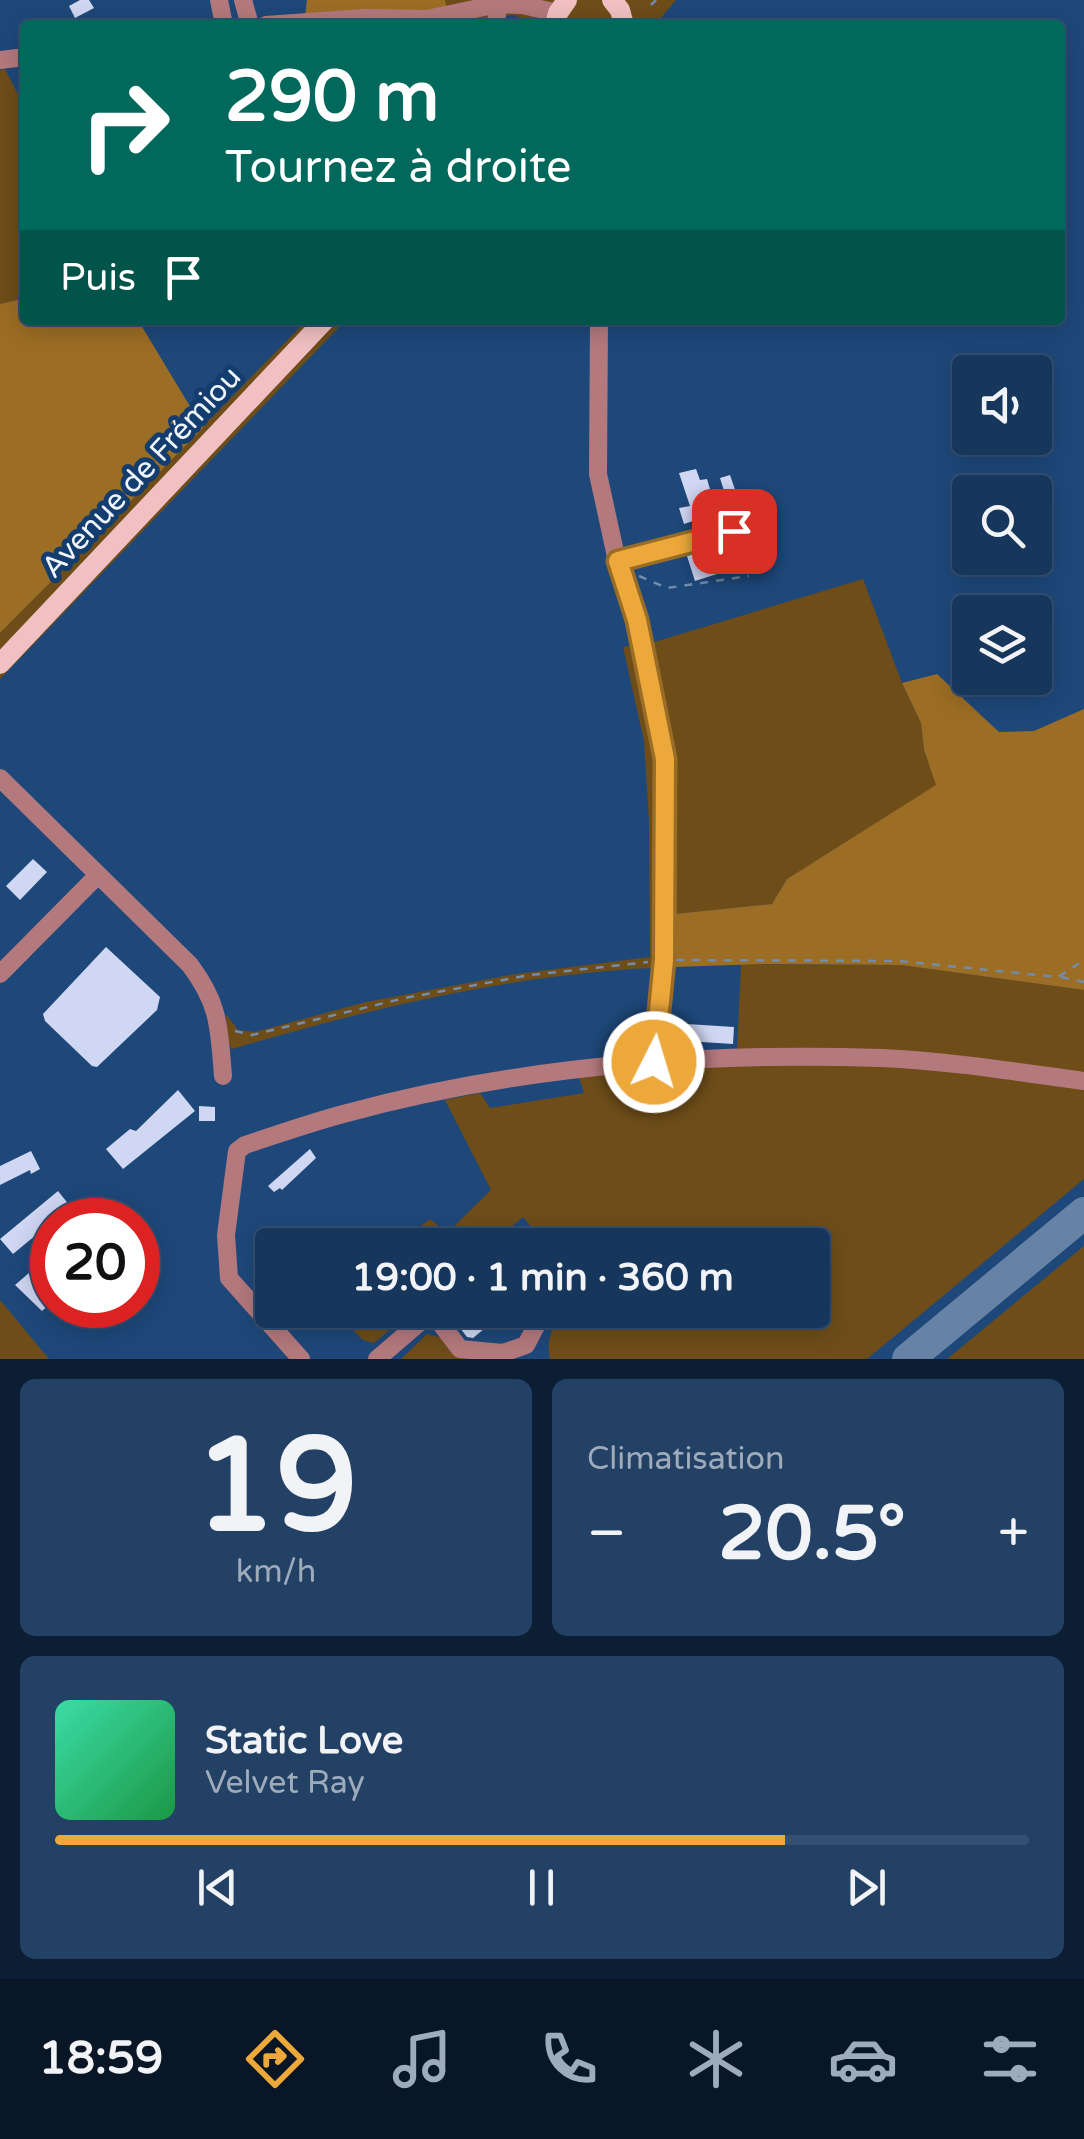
<!DOCTYPE html>
<html lang="fr">
<meta charset="utf-8">
<style>
:root{--surface:#16365c;--page:#234165;--text:#f1f3f6;--muted:#9eabbb;--line:#355072;--accent:#eda83b}
body{margin:0;font-family:"Varela Round",sans-serif;background:var(--page);color:var(--text);height:100vh;display:flex;flex-direction:column;font-size:38px;white-space:nowrap}
*{box-sizing:border-box;margin:0}
p{font-size:32px;color:var(--muted)}
.icon{flex:none;width:55px;height:55px;fill:none;stroke:currentColor;stroke-width:2;stroke-linecap:round;stroke-linejoin:round}
.map{position:relative;height:1359px;overflow:hidden}
.drawer{display:flex;flex-direction:column;gap:20px;padding:20px;background:#0c1e33;flex:1}
.drawer>*{flex:none}
.guide{position:absolute;left:20px;top:20px;width:1045px;height:305px;border-radius:10px;box-shadow:0 5px 25px #0003,0 0 0 2px var(--line);background:#00695c;color:#fff;overflow:hidden}
.controls{position:absolute;left:952px;top:355px;display:grid;gap:20px}
.controls a{display:grid;place-items:center;width:100px;height:100px;border-radius:10px;background:var(--surface);box-shadow:0 5px 25px #0003,0 0 0 2px var(--line);font-size:50px}
.speed{position:absolute;left:30px;top:1198px;display:flex;gap:20px;font-size:50px;font-weight:700;text-align:center}
.speed>*{display:grid;place-content:center;width:130px;height:130px;border-radius:50%;background:var(--surface);box-shadow:0 5px 25px #0003,0 0 0 2px var(--line);line-height:1}
.speed .limit{border:15px solid #d22;background:#fff;color:#111}
.pin{position:absolute;display:grid;place-items:center;width:85px;height:85px;color:#fff;margin:-42px;border-radius:20px;box-shadow:0 5px 15px #0006}
.me{position:absolute;width:110px;margin:-55px;rotate:5deg;stroke-linejoin:round;filter:drop-shadow(0 0 8px #0008)}
.turn{display:flex;align-items:center;gap:35px;height:210px;padding:0 40px;font-size:45px}
.turn .icon{width:130px;height:130px;stroke-width:2.5}
.turn b{display:block;font-size:70px;line-height:85px}
.then{display:flex;align-items:center;height:95px;padding:0 40px;background:#0003;gap:20px;font-size:38px}
.big{font-size:75px;font-weight:800;line-height:1.1}
.drawer .widget{flex:1;display:flex;flex-direction:column;justify-content:center;gap:15px;min-width:0;padding:0 35px;border-radius:15px;background:var(--page)}
.drawer .dial{align-items:center;gap:0}
.dial b{font-size:130px;line-height:1}
.song{display:flex;align-items:center;gap:30px}
.cover{width:120px;height:120px;border-radius:15px;background:linear-gradient(135deg,hsl(160 70% 55%),hsl(140 70% 35%))}
.played{height:10px;border-radius:5px;background:linear-gradient(90deg,var(--accent) 75%,var(--line) 75%)}
.keys{display:flex;justify-content:space-around;direction:ltr}
.heat{display:flex;justify-content:space-between;align-items:center;font-size:55px;direction:ltr}
.drawer .tiles{flex:1;display:grid;gap:20px;grid-template-columns:1fr 1fr}
.widget:last-child{grid-column:span 2}
.trip{position:absolute;left:255px;top:1228px;width:575px;height:100px;border-radius:10px;background:var(--surface);box-shadow:0 5px 25px #0003,0 0 0 2px var(--line);font-weight:800;line-height:100px;text-align:center}
.dock{display:flex;height:160px;justify-content:space-around;align-items:center;background:#091625;color:var(--muted)}
.dock .icon{width:70px;height:70px}
.dock .current{color:var(--accent)}
.dock b{font-size:45px;color:var(--text)}
.map>svg:first-child{display:block}
</style>
<div class="map">
<svg width="1084" height="1359" viewBox="0 0 1084 1359">
<rect width="100%" height="100%" fill="#1e487a"/>
<!-- green -->
<path fill="#6e4d19" d="M445,0H676L655,25H543L513,15L451,24Z
M5,69L25,108V298L0,304V70Z
M307,320H346L0,679V633Z
M863,579L902,683L921,723L924,751L937,785L787,879L772,904L674,914L672,967C522,972 375,1007 232,1049L227,1040L226,1014L238,1030L255,1032L366,1002L516,974L650,957L649,821L644,741L623,647L651,643Z
M741,964L901,965L1084,990V1073L737,1051Z
M854,1063L1005,1074L1084,1088V1179L867,1359H550C546,1336 552,1324 570,1310H812V1245H547L523,1217L490,1245H420L411,1234L430,1219L447,1233L491,1190L445,1100L480,1093L490,1108L584,1093L578,1074L656,1067Z
M1084,1246V1359H947Z
M0,1300L49,1359H0Z
M370,1310H413L374,1343L363,1340L349,1326Z
M427,1334L443,1338L481,1359H401Z"/>
<!-- forest -->
<path fill="#9c6d24" d="M307,0H445L451,24L304,25Z
M25,298V320H138L203,428L0,633V304Z
M937,674L999,732L1034,731L1084,709V990L901,965L765,964L672,967L674,914L772,904L787,879L936,785L924,750L921,723L902,683Z"/>
<g fill="none" stroke-linecap="round" stroke-linejoin="round">
<!-- taxiway -->
<path stroke="#6683a6" stroke-width="32" d="M908,1359L1084,1213"/>
</g>
<!-- building -->
<path fill="#d0d7f3" d="M80,0H89L94,8L75,18L69,6Z
M696,469L700,480L707,479L710,489L703,491L711,515L684,524L679,508L690,506L679,473Z
M730,475L742,510L738,511L741,521L733,519L720,478Z
M761,504L775,547L734,562L736,568L695,581L687,556L729,545L730,548L761,538L751,507Z
M33,859L47,872L20,900L6,886Z
M106,947L160,997L157,1010L97,1067L92,1066L45,1021L43,1014Z
M671,1023L734,1027L733,1044L670,1040Z
M178,1090L195,1111L123,1169L106,1149L130,1129L136,1131Z
M199,1106L215,1107V1121H199Z
M310,1149L316,1158L282,1190L280,1188L274,1192L268,1186Z
M31,1151L40,1169L31,1174L30,1170L0,1185V1166Z
M58,1191L70,1206L59,1216L62,1220H46L52,1228V1302L42,1311L15,1285L52,1253L36,1235L13,1254L0,1239Z
M143,1242L160,1262L143,1275L138,1269V1246Z
M78,1305H118L86,1320Z
M455,1310H507L473,1338L467,1337L450,1315Z"/>
<g fill="none" stroke-linecap="round" stroke-linejoin="round">
<!-- path -->
<path stroke="#718cad" stroke-width="2.5" stroke-dasharray="8 8" stroke-linecap="butt" d="M651,5L656,0
M639,576L667,588L749,576
M676,960L899,961L1058,977L1084,960
M1061,977L1084,982
M235,1031L252,1035L405,998L530,975L648,962"/>
<!-- minor -->
<path stroke="#b4797d" stroke-width="18" d="M219,0L224,25
M243,0L250,25
M266,25L364,18L427,19L498,4L522,5L558,13
M496,25L498,4
M0,60L25,57
M599,320L598,474L617,561L637,620L665,759L664,960L655,1062
M617,561L734,531
M0,778L190,965C220,1005 219,1028 223,1076
M0,974L98,875
M510,1245L519,1238L525,1245
M432,1312L460,1349L503,1353L526,1345L537,1324L554,1310
M301,1359L229,1278L226,1235L237,1151L245,1145C279,1134 312,1122 347,1113C520,1066 702,1052 881,1058C949,1061 1017,1072 1084,1081
M377,1359L434,1310"/>
<!-- major -->
<path stroke="#f0c0c2" stroke-width="20" d="M612,0L620,10L624,25
M555,25L558,13L567,0
M0,664L325,320"/>
</g>
<g fill="none" stroke-linecap="round" stroke-linejoin="round">
<!-- route casing -->
<g stroke="#9a6d26" stroke-width="25">
<path id="route" d="M654,1062L664,960L665,759L637,620L618,561L734,531"/>
</g>
<!-- route -->
<use href="#route" stroke="#eda83b" stroke-width="18"/>
</g>
<g text-anchor="middle" stroke-width="10" stroke-linejoin="round" paint-order="stroke">
<!-- street labels -->
<g font-size="30" fill="#f0f5fb" stroke="#123d6e">
<text transform="translate(141 472) rotate(-47)" y="10">Avenue de Frémiou</text>
</g>
</g>
</svg>
<div class="controls">
<a><svg class="icon" aria-label="sound" viewBox="0 0 24 24"><path d="M4 9h4l5-4v14l-5-4H4zM17 9q2 3 0 6"/></svg></a>
<a><svg class="icon" aria-label="search" viewBox="0 0 24 24"><circle cx="10" cy="10" r="6"/><path d="M15 15l6 6"/></svg></a>
<a><svg class="icon" aria-label="layers" viewBox="0 0 24 24"><path d="M12 4l9 5-9 5-9-5zM3 14l9 5 9-5"/></svg></a>
</div>
<div class="speed"><div class="limit">20</div></div>
<div class="pin" style="left:734px;top:531px;background:#d93025"><svg class="icon" aria-label="arrive" viewBox="0 0 24 24"><path d="M6 21V4h12l-3 4 3 4H6"/></svg></div>
<svg class="me" style="left:654px;top:1062px" viewBox="-20 -20 40 40"><circle r="17" fill="#eda83b" stroke="#fff" stroke-width="3"/><path d="M0-11L8 9 0 5-8 9z" fill="#fff"/></svg>
<div class="trip">19:00 · 1 min · 360 m</div>
<div class="guide">
<div class="turn"><svg class="icon" aria-label="right" viewBox="0 0 24 24"><path d="M7 20v-9h11M14 6l5 5-5 5"/></svg><div><b>290 m</b>Tournez à droite</div></div>
<div class="then">Puis<svg class="icon" aria-label="arrive" viewBox="0 0 24 24"><path d="M6 21V4h12l-3 4 3 4H6"/></svg></div>
</div>
</div>
<section class="drawer">
<div class="tiles">
<div class="widget dial"><b>19</b><p>km/h</p></div>
<div class="widget"><p>Climatisation</p>
<div class="heat"><a>−</a><b class="big">20.5°</b><a>+</a></div>
</div>
<div class="widget">
<div class="song"><i class="cover"></i><div><b>Static Love</b><p>Velvet Ray</p></div></div>
<div class="played"></div>
<div class="keys"><svg class="icon" aria-label="previous" viewBox="0 0 24 24"><path d="M18 5L8 12l10 7zM5 5v14"/></svg><svg class="icon" aria-label="pause" viewBox="0 0 24 24"><path d="M8 5v14M16 5v14"/></svg><svg class="icon" aria-label="next" viewBox="0 0 24 24"><path d="M6 5l10 7-10 7zM19 5v14"/></svg></div>
</div>
</div>
</section>
<nav class="dock">
<b>18:59</b>
<svg class="icon current" aria-label="directions" viewBox="0 0 24 24"><path d="M12 3l9 9-9 9-9-9zM9 14v-3h6M13 9l2 2-2 2"/></svg>
<svg class="icon" aria-label="music" viewBox="0 0 24 24"><path d="M9 18V5l10-2v13"/><circle cx="6" cy="18" r="3"/><circle cx="16" cy="16" r="3"/></svg>
<svg class="icon" aria-label="phone" viewBox="0 0 24 24"><path d="M5 4h4l2 5-3 2q2 4 5 5l2-3 5 2v4C11 20 4 13 5 4z"/></svg>
<svg class="icon" aria-label="climate" viewBox="0 0 24 24"><path d="M12 3v18M4 7l16 10M4 17L20 7"/></svg>
<svg class="icon" aria-label="car" viewBox="0 0 24 24"><path d="M5 17H2v-5l4-1 3-4h7l3 4 3 1v5h-3M9 17h6M6 11h13"/><circle cx="7" cy="17" r="2"/><circle cx="17" cy="17" r="2"/></svg>
<svg class="icon" aria-label="filters" viewBox="0 0 24 24"><path d="M4 7h16M4 17h16"/><circle cx="9" cy="7" r="2"/><circle cx="15" cy="17" r="2"/></svg>
</nav>
